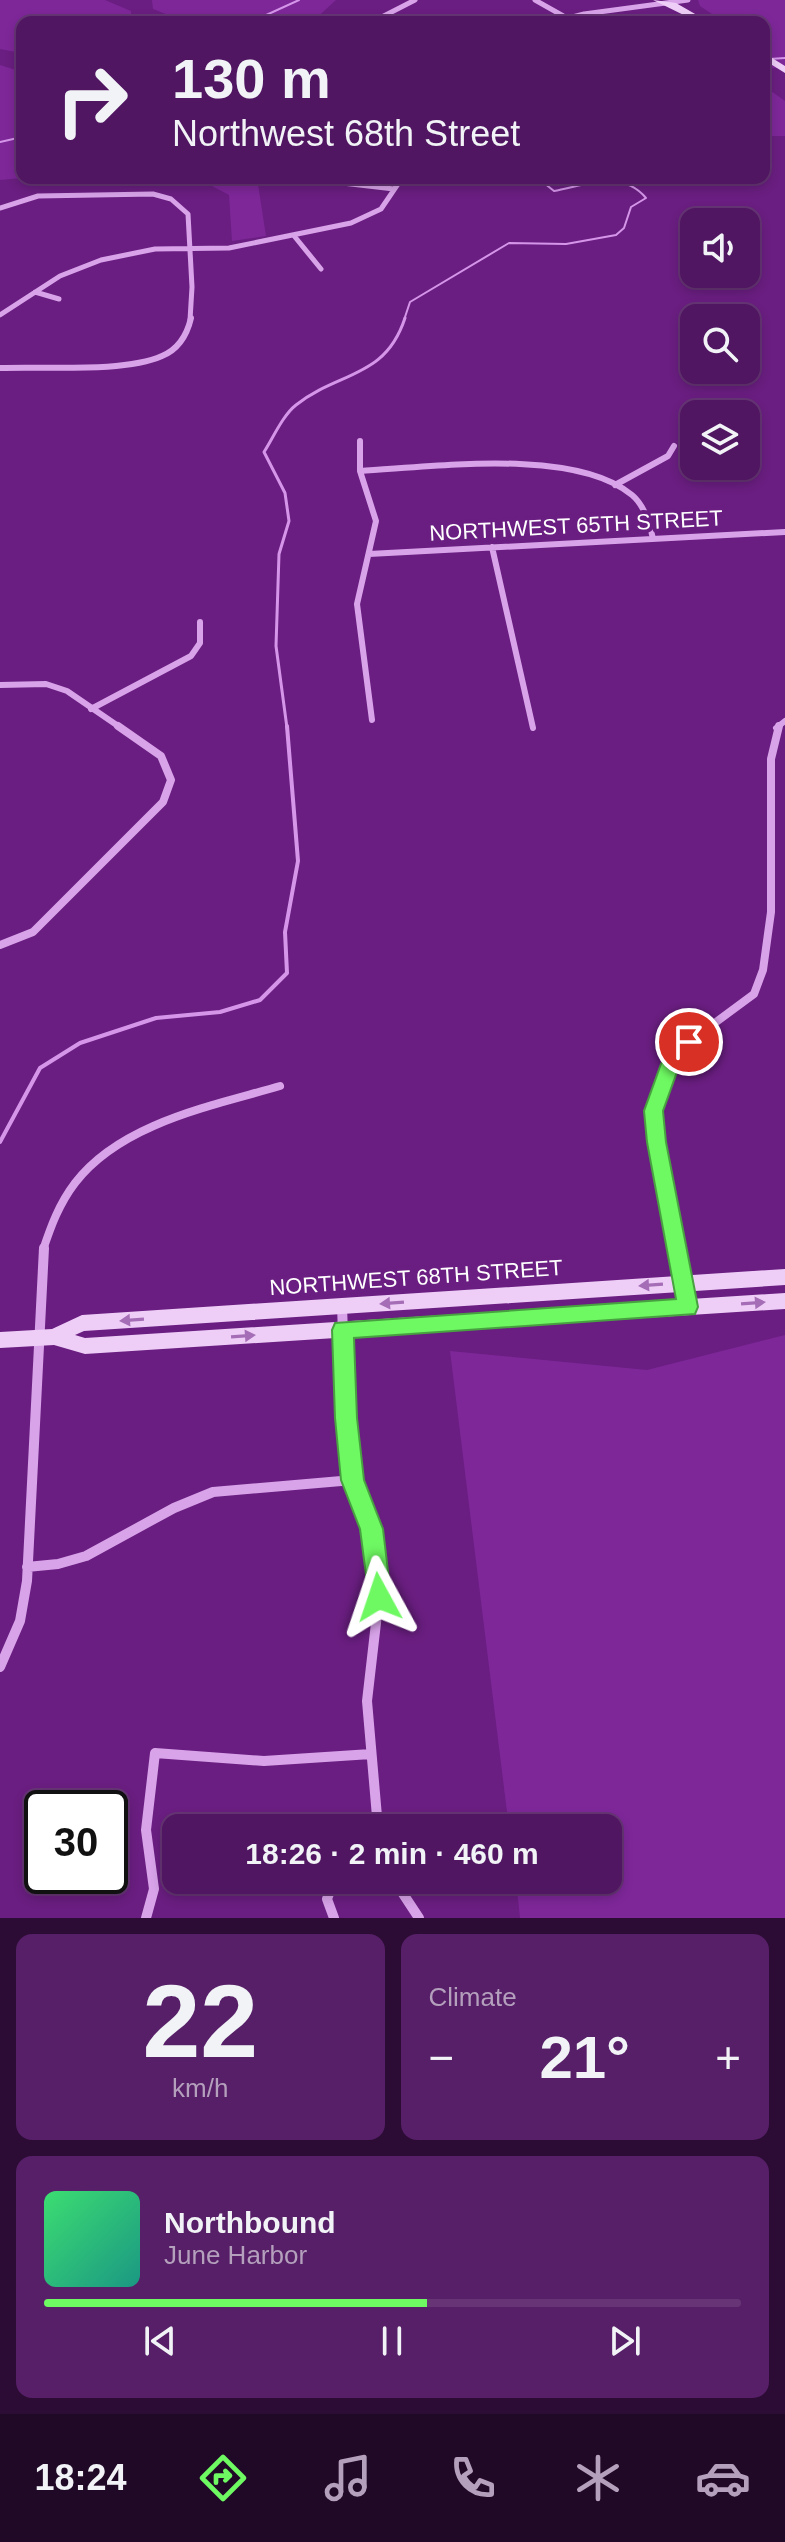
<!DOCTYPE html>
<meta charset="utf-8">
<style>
:root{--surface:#501661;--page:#561f67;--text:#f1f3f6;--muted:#b49fbd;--line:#673576;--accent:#6ef862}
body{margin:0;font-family:Arial,sans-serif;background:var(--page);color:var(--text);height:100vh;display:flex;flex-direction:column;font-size:30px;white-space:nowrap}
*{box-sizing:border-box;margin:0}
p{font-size:26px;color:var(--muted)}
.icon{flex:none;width:44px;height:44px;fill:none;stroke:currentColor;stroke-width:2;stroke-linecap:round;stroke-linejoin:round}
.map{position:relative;height:1918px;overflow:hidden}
.sheet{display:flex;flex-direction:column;gap:16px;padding:16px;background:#2c0c35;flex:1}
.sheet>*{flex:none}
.top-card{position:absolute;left:16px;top:16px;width:754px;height:168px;border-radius:16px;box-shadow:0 4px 12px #0003,0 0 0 2px var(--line);background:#501661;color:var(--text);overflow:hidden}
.controls{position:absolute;left:680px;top:208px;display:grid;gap:16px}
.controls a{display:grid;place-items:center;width:80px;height:80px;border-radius:16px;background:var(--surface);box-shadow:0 4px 12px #0003,0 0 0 2px var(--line);font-size:40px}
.speed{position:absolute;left:24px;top:1790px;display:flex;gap:16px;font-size:40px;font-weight:700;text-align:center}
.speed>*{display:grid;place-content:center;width:104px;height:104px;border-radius:50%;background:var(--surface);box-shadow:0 4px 12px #0003,0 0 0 2px var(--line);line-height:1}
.speed .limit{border:4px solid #111;border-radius:12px;background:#fff;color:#111}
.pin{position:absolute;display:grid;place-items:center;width:68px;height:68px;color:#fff;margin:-34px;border:4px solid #fff;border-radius:50%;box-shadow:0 2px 8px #0007}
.me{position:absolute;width:88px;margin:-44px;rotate:355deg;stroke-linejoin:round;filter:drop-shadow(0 0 6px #0008)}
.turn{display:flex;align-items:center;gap:28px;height:168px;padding:0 24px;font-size:36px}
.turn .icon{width:104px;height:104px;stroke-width:2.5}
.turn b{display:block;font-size:56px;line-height:68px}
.big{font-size:60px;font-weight:600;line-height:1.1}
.sheet .tile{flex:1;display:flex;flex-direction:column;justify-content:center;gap:12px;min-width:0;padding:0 28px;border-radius:16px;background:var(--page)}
.sheet .dial{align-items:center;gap:0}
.dial b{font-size:104px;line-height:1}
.song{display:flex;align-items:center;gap:24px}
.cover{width:96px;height:96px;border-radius:12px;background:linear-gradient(135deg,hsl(140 70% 55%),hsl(170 70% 35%))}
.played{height:8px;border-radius:4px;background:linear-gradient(90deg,var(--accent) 55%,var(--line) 55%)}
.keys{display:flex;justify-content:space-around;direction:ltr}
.heat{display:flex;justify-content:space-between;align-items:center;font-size:44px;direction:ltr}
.sheet .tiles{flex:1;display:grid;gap:16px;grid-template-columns:1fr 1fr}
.tile:last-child{grid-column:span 2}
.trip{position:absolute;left:162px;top:1814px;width:460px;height:80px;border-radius:16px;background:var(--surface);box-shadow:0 4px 12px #0003,0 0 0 2px var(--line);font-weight:600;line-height:80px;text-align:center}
.tabs{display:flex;height:128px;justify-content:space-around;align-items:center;background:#200927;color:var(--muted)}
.tabs .icon{width:56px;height:56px}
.tabs .current{color:var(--accent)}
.tabs b{font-size:36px;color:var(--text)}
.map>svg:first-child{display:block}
</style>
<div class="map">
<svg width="785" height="1918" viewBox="0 0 785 1918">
<rect width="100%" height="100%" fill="#6a1e81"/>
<!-- green -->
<path fill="#7e2799" d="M0,0H105L131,11L132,22H22L21,53L0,49Z
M152,0H336L312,22H186L153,9Z
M698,0H785V67L764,69V22H724L700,6Z
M0,65L22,72V178L0,180Z
M764,86L785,101V136H764Z
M197,178H257L266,236L232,241L229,195Z
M785,1335V1918H520L516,1880H608V1828H509L450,1351L647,1370Z"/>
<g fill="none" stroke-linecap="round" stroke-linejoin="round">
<!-- stream-far2 -->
<path stroke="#d596ea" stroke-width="2" d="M261,22L264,16L299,0
M769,59L785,58
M0,142L22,137
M404,320L410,302L509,243L566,244L616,235L624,228L631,207L646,198C622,169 586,185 554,191L544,183L549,178"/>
<!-- stream-far1 -->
<path stroke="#d596ea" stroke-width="3" d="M287,728L276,646L279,554L289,521L285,493L264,452C273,438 283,415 296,405C339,371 385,379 405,318"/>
<!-- stream -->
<path stroke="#d596ea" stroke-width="4" d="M0,1142L40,1068L80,1043L156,1018L220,1012L260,1000L287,973L285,932L298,861L287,726"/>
<!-- street-far3 -->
<path stroke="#d8a3e9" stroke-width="5" d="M535,0L574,22
M372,22L415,0
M553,22L584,14L688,0
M308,179L394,189
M0,208L38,196L153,194L171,199L188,214L192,287L190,320
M295,237L321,269
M35,292L59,299
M0,315L60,276L101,260L155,249L229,248L351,223L381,209L402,178"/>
<!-- street-far2 -->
<path stroke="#d8a3e9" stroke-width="6" d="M0,368C44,366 124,373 162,356C179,349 187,335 191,318
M360,441V471L376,521L357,604L372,720
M360,471C431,467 575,447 632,495C644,505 650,524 653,539
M615,485L668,456L674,446
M492,547L533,728
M369,554L785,532
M0,685L46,684L67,691L121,728
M91,709L191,656L200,643V622
M776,728L785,721"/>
<!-- street-far1 -->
<path stroke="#d8a3e9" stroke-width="8" d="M0,945L33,932L163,802L171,780L161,756L118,726
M43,1250C51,1226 59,1204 75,1183C121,1123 212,1106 280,1086
M678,1250L654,1111L668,1069L689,1042L754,994L763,970L771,912V759L779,726"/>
<!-- street -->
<path stroke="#d8a3e9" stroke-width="10" d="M678,1248L688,1307
M342,1306L346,1418L353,1480L371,1529L379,1597L367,1701L378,1828
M27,1567L58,1564L86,1556L174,1508L213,1492L353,1480
M0,1667L20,1621L27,1581L44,1248
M334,1880L327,1899L334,1918
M394,1880L419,1918
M146,1918L154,1889L146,1830L155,1753L264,1761L371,1754"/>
<!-- secondary -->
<path fill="#eecef7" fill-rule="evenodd" d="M653,0L676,3L709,22H698Z
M764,53L785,66V73L764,60Z
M785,1269V1285L84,1331L75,1335L85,1338L785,1293V1309L85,1354L54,1345L0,1348V1332L52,1329L82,1315Z"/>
</g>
<!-- one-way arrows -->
<defs><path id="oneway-solid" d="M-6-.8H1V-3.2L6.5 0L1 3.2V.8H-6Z" transform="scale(2)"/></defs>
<g fill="#a56db6">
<use href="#oneway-solid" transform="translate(651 1285) rotate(176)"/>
<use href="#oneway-solid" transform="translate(392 1303) rotate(176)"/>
<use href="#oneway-solid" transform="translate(753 1303) rotate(-4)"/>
<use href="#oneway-solid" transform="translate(132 1320) rotate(176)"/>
<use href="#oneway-solid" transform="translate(243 1336) rotate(-4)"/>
</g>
<!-- route -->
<path fill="#6ef862" stroke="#48a140" stroke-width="2" d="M689,1035L698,1042L677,1072L663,1111L666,1142L698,1307L695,1314L354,1338L357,1418L364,1480L383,1529L391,1597L387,1605L379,1608L370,1605L360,1529L341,1480L335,1418L332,1330L335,1323L676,1299L647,1142L644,1111L661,1064L682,1037Z"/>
<g text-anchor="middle" stroke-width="8" stroke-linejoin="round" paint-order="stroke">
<!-- street labels -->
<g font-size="22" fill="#fff" stroke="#6a1e81">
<text transform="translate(576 525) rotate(-3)" y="8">NORTHWEST 65TH STREET</text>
<text transform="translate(416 1277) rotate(-4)" y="8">NORTHWEST 68TH STREET</text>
</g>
</g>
</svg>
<div class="controls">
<a><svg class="icon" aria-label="sound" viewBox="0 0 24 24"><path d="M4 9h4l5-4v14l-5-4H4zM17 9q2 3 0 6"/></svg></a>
<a><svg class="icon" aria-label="search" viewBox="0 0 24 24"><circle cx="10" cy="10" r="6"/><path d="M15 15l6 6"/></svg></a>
<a><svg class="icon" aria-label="layers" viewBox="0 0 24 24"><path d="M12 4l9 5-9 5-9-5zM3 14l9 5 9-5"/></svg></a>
</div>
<div class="speed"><div class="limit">30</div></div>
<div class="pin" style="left:689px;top:1042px;background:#d93025"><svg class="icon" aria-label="arrive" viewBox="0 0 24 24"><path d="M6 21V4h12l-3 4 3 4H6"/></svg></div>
<svg class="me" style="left:379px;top:1597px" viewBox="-20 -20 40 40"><path d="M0-17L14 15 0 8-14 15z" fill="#6ef862" stroke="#fff" stroke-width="4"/></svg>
<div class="trip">18:26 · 2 min · 460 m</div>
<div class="top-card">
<div class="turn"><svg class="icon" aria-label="right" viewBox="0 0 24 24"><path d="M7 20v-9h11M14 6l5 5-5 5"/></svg><div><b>130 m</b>Northwest 68th Street</div></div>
</div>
</div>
<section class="sheet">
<div class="tiles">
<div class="tile dial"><b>22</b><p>km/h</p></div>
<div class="tile"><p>Climate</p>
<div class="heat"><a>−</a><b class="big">21°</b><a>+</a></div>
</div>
<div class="tile">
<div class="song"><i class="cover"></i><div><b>Northbound</b><p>June Harbor</p></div></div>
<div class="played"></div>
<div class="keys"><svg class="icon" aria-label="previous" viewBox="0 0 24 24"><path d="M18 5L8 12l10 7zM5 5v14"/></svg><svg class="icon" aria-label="pause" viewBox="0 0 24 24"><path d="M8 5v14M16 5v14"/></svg><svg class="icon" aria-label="next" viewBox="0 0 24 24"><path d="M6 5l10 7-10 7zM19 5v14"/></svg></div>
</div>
</div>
</section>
<nav class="tabs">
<b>18:24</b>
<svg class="icon current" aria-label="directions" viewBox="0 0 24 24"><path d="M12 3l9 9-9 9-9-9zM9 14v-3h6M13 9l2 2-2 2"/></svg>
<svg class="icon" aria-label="music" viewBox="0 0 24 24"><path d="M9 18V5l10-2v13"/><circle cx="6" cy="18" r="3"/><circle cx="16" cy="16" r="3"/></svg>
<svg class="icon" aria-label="phone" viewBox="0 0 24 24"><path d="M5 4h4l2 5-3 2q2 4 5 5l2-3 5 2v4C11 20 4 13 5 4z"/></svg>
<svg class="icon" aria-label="climate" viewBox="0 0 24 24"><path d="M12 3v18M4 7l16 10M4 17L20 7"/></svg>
<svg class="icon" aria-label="car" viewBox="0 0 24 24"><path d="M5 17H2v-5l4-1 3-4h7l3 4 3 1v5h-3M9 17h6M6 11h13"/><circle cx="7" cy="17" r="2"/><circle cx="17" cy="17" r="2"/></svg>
</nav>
